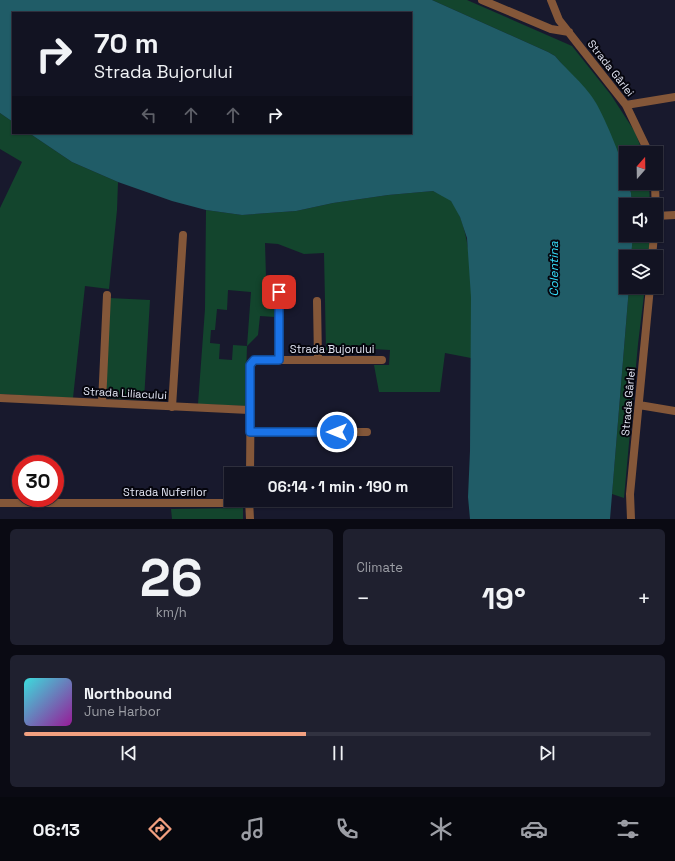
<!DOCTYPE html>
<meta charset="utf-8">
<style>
:root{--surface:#121322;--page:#1f202f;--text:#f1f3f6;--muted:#9c9ea5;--line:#313240;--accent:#f2a080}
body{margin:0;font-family:"Space Grotesk",sans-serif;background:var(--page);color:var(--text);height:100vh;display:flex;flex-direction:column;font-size:15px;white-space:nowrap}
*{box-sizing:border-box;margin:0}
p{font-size:13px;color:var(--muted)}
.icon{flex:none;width:22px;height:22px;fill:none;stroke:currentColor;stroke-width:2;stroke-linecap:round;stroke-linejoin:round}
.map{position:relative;height:519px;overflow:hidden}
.drawer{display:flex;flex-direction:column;gap:10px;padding:10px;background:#0a0a13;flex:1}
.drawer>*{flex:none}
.hud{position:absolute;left:12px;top:12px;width:400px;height:122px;border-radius:0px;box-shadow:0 1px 3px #0004,0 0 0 1px var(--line);background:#121322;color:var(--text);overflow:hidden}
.needle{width:26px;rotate:20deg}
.tools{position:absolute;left:619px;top:146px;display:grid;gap:8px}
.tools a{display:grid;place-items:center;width:44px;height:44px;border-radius:0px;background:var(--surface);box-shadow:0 1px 3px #0004,0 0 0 1px var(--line);font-size:20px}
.speed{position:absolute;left:12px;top:455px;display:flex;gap:8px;font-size:20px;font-weight:700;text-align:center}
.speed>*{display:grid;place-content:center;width:52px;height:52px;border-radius:50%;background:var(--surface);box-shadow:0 1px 3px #0004,0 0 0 1px var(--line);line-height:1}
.speed .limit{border:6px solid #d22;background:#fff;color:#111}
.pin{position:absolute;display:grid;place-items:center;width:34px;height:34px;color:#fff;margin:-17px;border-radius:8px;box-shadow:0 2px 6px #0006}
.me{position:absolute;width:44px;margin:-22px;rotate:270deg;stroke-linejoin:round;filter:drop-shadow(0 0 3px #0008)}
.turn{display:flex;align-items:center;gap:14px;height:84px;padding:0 16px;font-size:18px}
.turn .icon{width:52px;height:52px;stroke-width:2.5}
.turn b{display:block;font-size:28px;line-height:34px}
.lanes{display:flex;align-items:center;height:38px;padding:0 16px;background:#0003;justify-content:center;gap:20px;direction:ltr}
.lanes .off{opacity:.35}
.big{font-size:30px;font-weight:800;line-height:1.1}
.drawer .tile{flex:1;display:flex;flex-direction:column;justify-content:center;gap:6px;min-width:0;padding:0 14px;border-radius:6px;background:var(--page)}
.drawer .dial{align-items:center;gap:0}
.dial b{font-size:52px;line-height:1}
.song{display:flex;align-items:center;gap:12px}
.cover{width:48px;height:48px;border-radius:6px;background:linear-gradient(135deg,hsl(180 70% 55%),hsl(300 70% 35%))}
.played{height:4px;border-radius:2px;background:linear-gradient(90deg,var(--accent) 45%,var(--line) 45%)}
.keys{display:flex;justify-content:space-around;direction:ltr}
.heat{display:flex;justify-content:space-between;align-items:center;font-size:22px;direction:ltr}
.drawer .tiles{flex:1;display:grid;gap:10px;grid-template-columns:1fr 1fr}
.tile:last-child{grid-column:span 2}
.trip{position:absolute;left:224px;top:467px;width:228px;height:40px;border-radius:0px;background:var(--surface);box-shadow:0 1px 3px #0004,0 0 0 1px var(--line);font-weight:800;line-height:40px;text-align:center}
.tab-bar{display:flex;height:64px;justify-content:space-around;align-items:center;background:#07080e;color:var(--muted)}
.tab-bar .icon{width:28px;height:28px}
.tab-bar .active{color:var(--accent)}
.tab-bar b{font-size:18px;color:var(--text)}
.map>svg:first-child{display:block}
</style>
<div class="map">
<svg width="675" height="519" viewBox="0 0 675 519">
<rect width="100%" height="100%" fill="#18192d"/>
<!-- green -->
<path fill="#13452d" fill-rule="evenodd" d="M432,0H467L572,46L611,95L635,132L643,153H626V177L595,102L555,56L548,52Z
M0,113L13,122V133H29L72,162L118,182L117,210L109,289L85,286L73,398L0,394V208L22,162L0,149Z
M628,183H649L650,205H632L631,193Z
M433,191C439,194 448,197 452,202C477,236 471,316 471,358L445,353L440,392H379L374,365H389L390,350L356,348L326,350L324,253L304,254L278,244L265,243L266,277H276L275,317L260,316L258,335L247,346L245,406L198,404L205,309L206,210L242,215L296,211L333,203L388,195ZM228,290L251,292L247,346L233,345L232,360L219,359L220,344L210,343L211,330H215L217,309L227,310Z
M633,235H650L648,257H631Z
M629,287H645L638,344L624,498L612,494Z
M109,298L150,300L144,400L106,398Z
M243,508V519H172L171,509Z"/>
<!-- water -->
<path fill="#205c67" d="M0,0H432L548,52L555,56C566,69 588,88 596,103C605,119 626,166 626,183H628L631,193L632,205H626V235H633L631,257H626V287H629L610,519H470L468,497L470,451L471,297L467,238L460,217L451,201L433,191L388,195L333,203L296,211L242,215L206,210L172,201L118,182L72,162L29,133H411V13H13V122L0,113Z"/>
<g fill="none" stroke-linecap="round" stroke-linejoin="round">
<!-- minor -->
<path stroke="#845739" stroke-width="8" d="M482,0L551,29L569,32
M551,0L559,20L626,105L649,153
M626,105L675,97
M655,183L656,216
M656,216L675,215
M652,257L654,235
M317,301L318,360
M279,360V292
M0,398L249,410
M102,403L107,295
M639,405L675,411
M172,407L183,235
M250,432H367
M250,474L251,362L254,360H382
M249,500L250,519
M0,503H403
M631,519L630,494L650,287"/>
</g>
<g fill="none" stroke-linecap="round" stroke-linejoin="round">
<!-- route casing -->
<g stroke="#114b97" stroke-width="10">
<path id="route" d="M279,292V360H254L250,365V432H337"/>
</g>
<!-- route -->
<use href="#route" stroke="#1a73e8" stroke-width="7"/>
</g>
<g text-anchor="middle" stroke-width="4" stroke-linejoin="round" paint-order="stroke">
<!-- street labels -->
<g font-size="11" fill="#e3e6f4" stroke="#05050d">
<text transform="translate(611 68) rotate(52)" y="4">Strada Gârlei</text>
<text x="332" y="353">Strada Bujorului</text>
<text transform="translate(125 393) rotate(3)" y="4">Strada Liliacului</text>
<text transform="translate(628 402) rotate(-85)" y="4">Strada Gârlei</text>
<text x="165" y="496">Strada Nuferilor</text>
</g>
<!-- water labels -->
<g font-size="12" font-style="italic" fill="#37dffc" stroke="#05050d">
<text transform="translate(554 269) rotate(-90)" y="4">Colentina</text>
</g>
</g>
</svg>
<div class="tools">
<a><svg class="needle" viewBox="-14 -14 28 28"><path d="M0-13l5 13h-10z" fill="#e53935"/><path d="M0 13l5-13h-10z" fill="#9c9ea5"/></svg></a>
<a><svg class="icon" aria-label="sound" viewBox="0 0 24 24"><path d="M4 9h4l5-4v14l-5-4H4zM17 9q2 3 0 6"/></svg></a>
<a><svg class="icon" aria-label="layers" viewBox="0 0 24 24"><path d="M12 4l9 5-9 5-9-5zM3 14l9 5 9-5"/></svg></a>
</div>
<div class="speed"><div class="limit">30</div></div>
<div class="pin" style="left:279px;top:292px;background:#d93025"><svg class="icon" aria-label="arrive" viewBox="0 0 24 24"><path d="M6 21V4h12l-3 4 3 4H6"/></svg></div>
<svg class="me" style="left:337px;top:432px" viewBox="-20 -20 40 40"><circle r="17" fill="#1a73e8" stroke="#fff" stroke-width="3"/><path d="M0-11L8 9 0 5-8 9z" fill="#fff"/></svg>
<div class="trip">06:14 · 1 min · 190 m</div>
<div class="hud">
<div class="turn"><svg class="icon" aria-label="right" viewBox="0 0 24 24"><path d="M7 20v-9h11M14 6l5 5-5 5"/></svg><div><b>70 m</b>Strada Bujorului</div></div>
<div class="lanes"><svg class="icon off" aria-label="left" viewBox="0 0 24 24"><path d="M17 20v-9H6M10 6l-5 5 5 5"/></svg><svg class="icon off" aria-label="ahead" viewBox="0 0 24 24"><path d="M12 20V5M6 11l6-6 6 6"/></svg><svg class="icon off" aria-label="ahead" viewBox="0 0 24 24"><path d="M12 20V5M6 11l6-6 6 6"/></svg><svg class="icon" aria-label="right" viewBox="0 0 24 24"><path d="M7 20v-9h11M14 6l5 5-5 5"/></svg></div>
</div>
</div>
<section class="drawer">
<div class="tiles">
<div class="tile dial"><b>26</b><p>km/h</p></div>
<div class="tile"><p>Climate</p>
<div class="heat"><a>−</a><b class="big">19°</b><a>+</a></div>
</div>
<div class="tile">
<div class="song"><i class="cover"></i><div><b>Northbound</b><p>June Harbor</p></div></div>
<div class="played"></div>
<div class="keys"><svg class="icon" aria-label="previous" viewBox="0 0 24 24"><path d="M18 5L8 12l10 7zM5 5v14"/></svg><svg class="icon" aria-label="pause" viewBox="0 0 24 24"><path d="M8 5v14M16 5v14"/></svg><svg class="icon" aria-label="next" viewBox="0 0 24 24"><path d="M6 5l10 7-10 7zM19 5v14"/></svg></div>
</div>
</div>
</section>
<nav class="tab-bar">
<b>06:13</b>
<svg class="icon active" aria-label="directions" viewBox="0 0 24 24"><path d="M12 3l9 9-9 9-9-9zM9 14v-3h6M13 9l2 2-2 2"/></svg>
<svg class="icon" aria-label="music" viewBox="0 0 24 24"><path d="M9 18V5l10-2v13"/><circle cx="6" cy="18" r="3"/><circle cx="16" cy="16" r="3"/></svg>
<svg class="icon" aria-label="phone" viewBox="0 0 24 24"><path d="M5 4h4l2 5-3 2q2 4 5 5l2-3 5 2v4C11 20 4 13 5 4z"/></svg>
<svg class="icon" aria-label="climate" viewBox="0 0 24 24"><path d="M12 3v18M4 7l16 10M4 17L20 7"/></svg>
<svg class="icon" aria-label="car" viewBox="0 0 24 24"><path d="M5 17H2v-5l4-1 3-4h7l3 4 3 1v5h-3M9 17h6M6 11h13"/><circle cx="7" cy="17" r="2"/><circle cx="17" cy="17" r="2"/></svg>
<svg class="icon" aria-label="filters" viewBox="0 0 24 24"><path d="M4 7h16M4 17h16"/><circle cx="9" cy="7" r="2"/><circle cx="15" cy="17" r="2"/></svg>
</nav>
